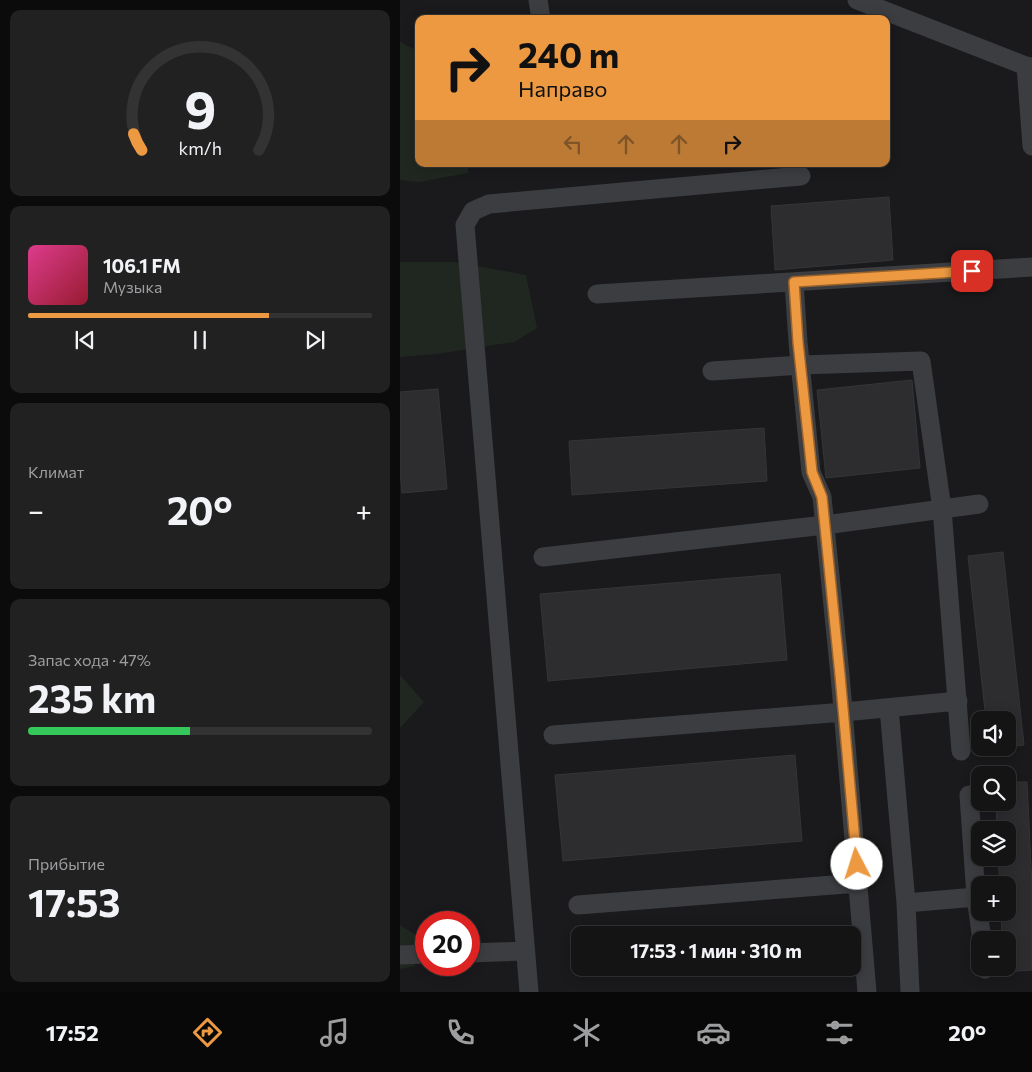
<!DOCTYPE html>
<html lang="ru">
<meta charset="utf-8">
<style>
:root{--surface:#141415;--page:#212122;--text:#f1f3f6;--muted:#9d9ea0;--line:#333334;--accent:#ec9942}
body{margin:0;font-family:Commissioner,sans-serif;background:var(--page);color:var(--text);height:100vh;display:flex;flex-direction:column;font-size:19px;white-space:nowrap}
*{box-sizing:border-box;margin:0}
p{font-size:16px;color:var(--muted)}
.icon{flex:none;width:28px;height:28px;fill:none;stroke:currentColor;stroke-width:2;stroke-linecap:round;stroke-linejoin:round}
.map{position:relative;flex:1;overflow:hidden}
.sheet{display:flex;flex-direction:column;gap:10px;padding:10px;background:#0b0b0c;width:400px}
.sheet>*{flex:none}
.top-card{position:absolute;left:15px;top:15px;width:475px;height:152px;border-radius:10px;box-shadow:0 2px 12px #0003,0 0 0 1px var(--line);background:#ec9942;color:#111;overflow:hidden}
.tools{position:absolute;left:571px;top:711px;display:grid;gap:10px}
.tools a{display:grid;place-items:center;width:45px;height:45px;border-radius:10px;background:var(--surface);box-shadow:0 2px 12px #0003,0 0 0 1px var(--line);font-size:25px}
.speed{position:absolute;left:15px;top:911px;display:flex;gap:10px;font-size:25px;font-weight:700;text-align:center}
.speed>*{display:grid;place-content:center;width:65px;height:65px;border-radius:50%;background:var(--surface);box-shadow:0 2px 12px #0003,0 0 0 1px var(--line);line-height:1}
.speed .limit{border:8px solid #d22;background:#fff;color:#111}
.pin{position:absolute;display:grid;place-items:center;width:42px;height:42px;color:#fff;margin:-21px;border-radius:10px;box-shadow:0 2px 8px #0006}
.me{position:absolute;width:55px;margin:-28px;rotate:355deg;stroke-linejoin:round;filter:drop-shadow(0 0 4px #0008)}
.turn{display:flex;align-items:center;gap:18px;height:105px;padding:0 20px;font-size:22px}
.turn .icon{width:65px;height:65px;stroke-width:2.5}
.turn b{display:block;font-size:35px;line-height:42px}
.lanes{display:flex;align-items:center;height:48px;padding:0 20px;background:#0003;justify-content:center;gap:25px;direction:ltr}
.lanes .off{opacity:.35}
.big{font-size:38px;font-weight:700;line-height:1.1}
.sheet .card{flex:1;display:flex;flex-direction:column;justify-content:center;gap:8px;min-width:0;padding:0 18px;border-radius:10px;background:var(--page)}
.sheet .dial{align-items:center;gap:0}
.dial svg{height:130px;overflow:visible;fill:none;stroke:var(--line);stroke-width:7;stroke-linecap:round;text-anchor:middle}
.dial text{fill:var(--text);stroke:none}
.song{display:flex;align-items:center;gap:15px}
.cover{width:60px;height:60px;border-radius:8px;background:linear-gradient(135deg,hsl(330 70% 55%),hsl(350 70% 35%))}
.played{height:5px;border-radius:2px;background:linear-gradient(90deg,var(--accent) 70%,var(--line) 70%)}
.keys{display:flex;justify-content:space-around;direction:ltr}
.heat{display:flex;justify-content:space-between;align-items:center;font-size:28px;direction:ltr}
.charge{height:8px;border-radius:4px;background:linear-gradient(90deg,#34c759 47%,var(--line) 0)}
.trip{position:absolute;left:171px;top:926px;width:290px;height:50px;border-radius:10px;background:var(--surface);box-shadow:0 2px 12px #0003,0 0 0 1px var(--line);font-weight:700;line-height:50px;text-align:center}
.menu{display:flex;height:80px;justify-content:space-around;align-items:center;background:#080808;color:var(--muted)}
.menu .icon{width:35px;height:35px}
.menu .selected{color:var(--accent)}
.menu b{font-size:22px;color:var(--text)}
main{display:flex;flex:1;min-height:0}
.map>svg:first-child{display:block}
</style>
<main>
<section class="sheet">
<div class="card dial"><svg viewBox="0 0 100 80">
<path d="M14 69A42 42 0 1 1 86 69"/>
<path d="M14 69A42 42 0 0 1 9 59" stroke="#ec9942"/>
<text x="50" y="56" font-size="32" font-weight="700">9</text>
<text x="50" y="72" font-size="11">km/h</text>
</svg></div>
<div class="card">
<div class="song"><i class="cover"></i><div><b>106.1 FM</b><p>Музыка</p></div></div>
<div class="played"></div>
<div class="keys"><svg class="icon" aria-label="previous" viewBox="0 0 24 24"><path d="M18 5L8 12l10 7zM5 5v14"/></svg><svg class="icon" aria-label="pause" viewBox="0 0 24 24"><path d="M8 5v14M16 5v14"/></svg><svg class="icon" aria-label="next" viewBox="0 0 24 24"><path d="M6 5l10 7-10 7zM19 5v14"/></svg></div>
</div>
<div class="card"><p>Климат</p>
<div class="heat"><a>−</a><b class="big">20°</b><a>+</a></div>
</div>
<div class="card"><p>Запас хода · 47%</p><b class="big">235 km</b><div class="charge"></div></div>
<div class="card"><p>Прибытие</p><b class="big">17:53</b></div>
</section>
<div class="map">
<svg width="632" height="992" viewBox="0 0 632 992">
<rect width="100%" height="100%" fill="#1a1a1c"/>
<!-- green -->
<path fill="#202720" d="M0,42L19,52V164H69L68,173L19,182L0,180Z
M0,262H54L126,275L137,328L114,342L37,354L0,357Z
M0,675L24,702L0,728Z
M0,925L18,936L15,966L0,969Z"/>
<!-- building -->
<path fill="#2d2d30" stroke="#343538" d="M489,197L493,260L375,270L371,206Z
M512,380L520,468L426,478L417,390Z
M38,389L47,489L2,493L0,472V392Z
M364,428L367,481L172,495L169,441Z
M603,552L624,745L608,747V720H586L568,556Z
M380,574L387,660L148,681L140,594Z
M395,755L402,841L163,861L155,775Z
M608,782H627L632,886V970L604,972V968H608V940H602L601,912H608V885H600L598,858H608V830H597L596,802H608Z"/>
<g fill="none" stroke-linecap="round" stroke-linejoin="round">
<!-- minor -->
<path stroke="#3b3d41" stroke-width="19" d="M138,0L141,19
M457,0L626,66L632,67
M626,66L632,146
M394,282L398,342L411,472L422,497L440,675L467,992
M197,294L632,267
M312,371L401,365L521,361L542,509L561,751
M143,557L425,525L579,504
M489,708L506,903L510,992
M153,735L444,712L558,701
M569,795L576,897L582,940
M506,903L576,897
M178,905L459,883
M69,953L125,951
M0,955L26,954
M585,968V969
M129,992L65,225L73,211L89,204L401,176"/>
</g>
<g fill="none" stroke-linecap="round" stroke-linejoin="round">
<!-- route casing -->
<g stroke="#99632b" stroke-width="12">
<path id="route" d="M457,864L440,675L422,497L412,472L398,342L394,282L572,271"/>
</g>
<!-- route -->
<use href="#route" stroke="#ec9942" stroke-width="9"/>
</g>
</svg>
<div class="tools">
<a><svg class="icon" aria-label="sound" viewBox="0 0 24 24"><path d="M4 9h4l5-4v14l-5-4H4zM17 9q2 3 0 6"/></svg></a>
<a><svg class="icon" aria-label="search" viewBox="0 0 24 24"><circle cx="10" cy="10" r="6"/><path d="M15 15l6 6"/></svg></a>
<a><svg class="icon" aria-label="layers" viewBox="0 0 24 24"><path d="M12 4l9 5-9 5-9-5zM3 14l9 5 9-5"/></svg></a>
<a>+</a>
<a>−</a>
</div>
<div class="speed"><div class="limit">20</div></div>
<div class="pin" style="left:572px;top:271px;background:#d93025"><svg class="icon" aria-label="arrive" viewBox="0 0 24 24"><path d="M6 21V4h12l-3 4 3 4H6"/></svg></div>
<svg class="me" style="left:457px;top:864px" viewBox="-20 -20 40 40"><circle r="19" fill="#fff"/><path d="M0-13L10 11 0 6-10 11z" fill="#ec9942"/></svg>
<div class="trip">17:53 · 1 мин · 310 m</div>
<div class="top-card">
<div class="turn"><svg class="icon" aria-label="right" viewBox="0 0 24 24"><path d="M7 20v-9h11M14 6l5 5-5 5"/></svg><div><b>240 m</b>Направо</div></div>
<div class="lanes"><svg class="icon off" aria-label="left" viewBox="0 0 24 24"><path d="M17 20v-9H6M10 6l-5 5 5 5"/></svg><svg class="icon off" aria-label="ahead" viewBox="0 0 24 24"><path d="M12 20V5M6 11l6-6 6 6"/></svg><svg class="icon off" aria-label="ahead" viewBox="0 0 24 24"><path d="M12 20V5M6 11l6-6 6 6"/></svg><svg class="icon" aria-label="right" viewBox="0 0 24 24"><path d="M7 20v-9h11M14 6l5 5-5 5"/></svg></div>
</div>
</div>
</main>
<nav class="menu">
<b>17:52</b>
<svg class="icon selected" aria-label="directions" viewBox="0 0 24 24"><path d="M12 3l9 9-9 9-9-9zM9 14v-3h6M13 9l2 2-2 2"/></svg>
<svg class="icon" aria-label="music" viewBox="0 0 24 24"><path d="M9 18V5l10-2v13"/><circle cx="6" cy="18" r="3"/><circle cx="16" cy="16" r="3"/></svg>
<svg class="icon" aria-label="phone" viewBox="0 0 24 24"><path d="M5 4h4l2 5-3 2q2 4 5 5l2-3 5 2v4C11 20 4 13 5 4z"/></svg>
<svg class="icon" aria-label="climate" viewBox="0 0 24 24"><path d="M12 3v18M4 7l16 10M4 17L20 7"/></svg>
<svg class="icon" aria-label="car" viewBox="0 0 24 24"><path d="M5 17H2v-5l4-1 3-4h7l3 4 3 1v5h-3M9 17h6M6 11h13"/><circle cx="7" cy="17" r="2"/><circle cx="17" cy="17" r="2"/></svg>
<svg class="icon" aria-label="filters" viewBox="0 0 24 24"><path d="M4 7h16M4 17h16"/><circle cx="9" cy="7" r="2"/><circle cx="15" cy="17" r="2"/></svg>
<b>20°</b>
</nav>
